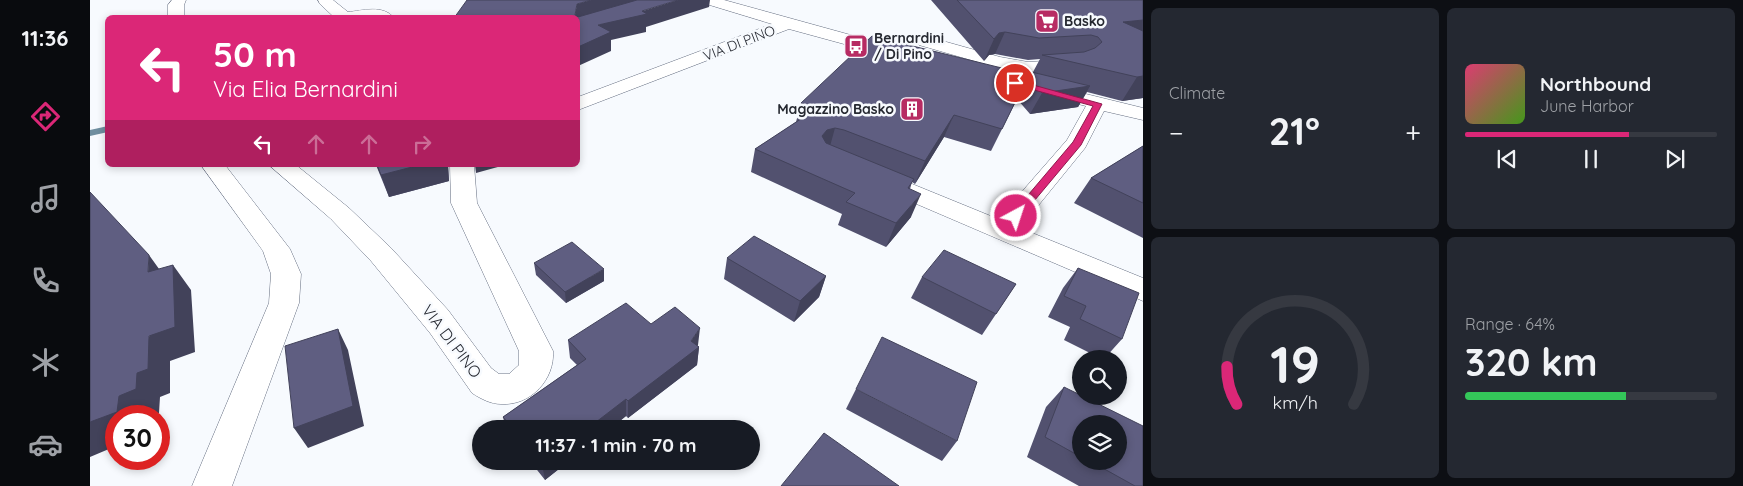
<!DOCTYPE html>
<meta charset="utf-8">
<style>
:root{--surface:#171b24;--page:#242831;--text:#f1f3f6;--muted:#9ea1a6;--line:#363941;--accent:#db2777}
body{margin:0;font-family:Quicksand,sans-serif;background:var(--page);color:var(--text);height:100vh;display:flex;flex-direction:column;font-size:19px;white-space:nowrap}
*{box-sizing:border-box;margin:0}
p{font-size:16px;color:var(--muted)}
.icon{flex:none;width:28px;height:28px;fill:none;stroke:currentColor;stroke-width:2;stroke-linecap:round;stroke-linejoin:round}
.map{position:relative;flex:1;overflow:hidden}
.panel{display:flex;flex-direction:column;gap:8px;padding:8px;background:#0d0f14;width:600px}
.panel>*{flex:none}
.guide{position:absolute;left:15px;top:15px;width:475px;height:152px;border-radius:8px;box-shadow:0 2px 8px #0003;background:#db2777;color:#fff;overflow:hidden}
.fabs{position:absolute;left:982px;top:350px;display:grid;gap:10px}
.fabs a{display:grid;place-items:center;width:55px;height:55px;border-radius:50%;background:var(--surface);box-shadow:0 2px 8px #0003;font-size:25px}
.speed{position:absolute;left:15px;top:405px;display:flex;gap:10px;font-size:25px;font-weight:700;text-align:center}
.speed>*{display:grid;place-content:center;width:65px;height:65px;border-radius:50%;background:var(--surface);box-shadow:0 2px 8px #0003;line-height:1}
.speed .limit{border:8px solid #d22;background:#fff;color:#111}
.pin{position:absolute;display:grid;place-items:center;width:42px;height:42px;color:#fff;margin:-21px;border:2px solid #fff;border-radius:50%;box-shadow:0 1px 5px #0007}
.me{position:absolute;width:55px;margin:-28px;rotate:40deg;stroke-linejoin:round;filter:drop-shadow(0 0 4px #0008)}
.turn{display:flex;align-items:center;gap:18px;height:105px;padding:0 25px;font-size:22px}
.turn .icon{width:65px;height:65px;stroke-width:2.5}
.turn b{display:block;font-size:35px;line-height:42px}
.lanes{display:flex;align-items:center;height:48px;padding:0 25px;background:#0003;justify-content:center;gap:25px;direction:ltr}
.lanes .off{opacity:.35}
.big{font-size:38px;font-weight:800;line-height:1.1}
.panel .card{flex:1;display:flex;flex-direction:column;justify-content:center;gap:8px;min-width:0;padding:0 18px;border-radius:8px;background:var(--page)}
.panel .dial{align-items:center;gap:0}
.dial svg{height:130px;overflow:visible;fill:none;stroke:var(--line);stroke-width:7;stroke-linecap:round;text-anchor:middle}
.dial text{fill:var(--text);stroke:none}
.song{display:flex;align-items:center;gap:15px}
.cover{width:60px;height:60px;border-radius:8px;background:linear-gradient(135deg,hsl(340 70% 55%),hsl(100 70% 35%))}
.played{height:5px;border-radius:2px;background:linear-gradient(90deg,var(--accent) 65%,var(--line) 65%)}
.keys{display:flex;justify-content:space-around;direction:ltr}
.heat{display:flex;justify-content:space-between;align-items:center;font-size:28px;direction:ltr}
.charge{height:8px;border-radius:4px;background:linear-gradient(90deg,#34c759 64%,var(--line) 0)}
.panel .tiles{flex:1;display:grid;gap:8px;grid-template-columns:repeat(2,1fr)}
.trip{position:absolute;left:382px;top:420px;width:288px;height:50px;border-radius:25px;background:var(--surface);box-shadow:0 2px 8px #0003;font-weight:800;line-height:50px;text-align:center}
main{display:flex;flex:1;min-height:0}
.menu{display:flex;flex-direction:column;width:90px;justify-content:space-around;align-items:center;background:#090b0e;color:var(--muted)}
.menu .icon{width:35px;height:35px}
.menu .selected{color:var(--accent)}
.menu b{font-size:22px;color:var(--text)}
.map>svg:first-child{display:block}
</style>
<main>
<nav class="menu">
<b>11:36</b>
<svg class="icon selected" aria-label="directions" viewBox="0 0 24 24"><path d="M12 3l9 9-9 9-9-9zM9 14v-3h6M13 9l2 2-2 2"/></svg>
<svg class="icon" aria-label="music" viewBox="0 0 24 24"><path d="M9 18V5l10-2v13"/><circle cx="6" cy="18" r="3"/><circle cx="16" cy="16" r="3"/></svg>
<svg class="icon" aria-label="phone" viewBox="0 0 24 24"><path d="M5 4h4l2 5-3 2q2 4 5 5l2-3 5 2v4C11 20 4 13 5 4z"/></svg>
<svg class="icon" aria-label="climate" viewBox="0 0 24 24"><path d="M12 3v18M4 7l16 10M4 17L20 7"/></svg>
<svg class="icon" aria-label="car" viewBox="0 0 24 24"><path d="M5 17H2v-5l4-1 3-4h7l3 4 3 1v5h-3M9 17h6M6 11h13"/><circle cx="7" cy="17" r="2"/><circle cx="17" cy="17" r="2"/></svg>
</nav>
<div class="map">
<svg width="1053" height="486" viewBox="0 0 1053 486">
<rect width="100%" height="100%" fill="#f7fafe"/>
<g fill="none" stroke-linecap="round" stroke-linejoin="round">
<!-- stream -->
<path fill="#6f8e9f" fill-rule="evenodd" d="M18,126V132L0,136V130Z"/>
<!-- minor casing -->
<g stroke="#656e81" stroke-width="1">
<path id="minor" d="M82,0H96L94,5V18H78V5Z
M228,0H243L258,12C272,11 293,4 304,18H245L230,4Z
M611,0H634L815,50L818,54L815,58L809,59L699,29L488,110V97L682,24L613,3Z
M835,36L910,57L938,62L988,59L994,60L997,64C983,84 931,73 910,73C898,74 886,78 874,75L872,71L874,67L895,64L829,45L827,41L829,37Z
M955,84L1053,108V120L1014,111L995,148L930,228L1053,278V301L787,187L784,182L787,177L796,175L805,177L908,219L977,140L996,106L948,94L945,90L948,86Z
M111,165H135L200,249L211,274L209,303L142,486H102L179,303L181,274L173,251Z
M179,165H206L259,208L301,248L358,310L401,368L409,374H419L429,365V351L361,203L360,165H384L387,203L463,351C465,379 441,406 411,404C401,404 391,399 382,393L340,333L281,261L241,219Z"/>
</g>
<!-- minor -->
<use href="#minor" fill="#fff" fill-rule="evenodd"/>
</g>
<!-- wall -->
<path fill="#52516f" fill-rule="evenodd" d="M841,0H1053V98L1032,101L997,92L988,107L940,114L927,99L901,151L854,137L825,184L822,182L820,189L821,217L796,247L748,225L752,214L661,172L665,149L706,122L711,103L928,71L929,69L943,72L950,59L938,60L905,54L899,55L894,61Z
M1053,146V238L984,203L1001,178Z
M286,165H358L359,181L299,197Z
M637,258L736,276L729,297L704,322L634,279Z
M444,263L514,281L476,303L446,275Z
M988,268L1032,339L1014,359H1012L974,340L980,327L958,317L973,288Z
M832,277L926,284L892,335L821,298Z
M561,324L609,347L607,365L538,418L536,416L520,429H416L413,417L487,365L480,358L478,340Z
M974,387L1053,486H989L937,457L956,407ZM991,424L1029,461H991Z
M766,389L867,441L852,461L756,409Z
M440,461H479L455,480Z"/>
<!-- shaded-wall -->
<path fill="#42425a" d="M501,0H559L488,21L485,15L487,4Z
M588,0H620L619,7L556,27V32L521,40V51L488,66V47L508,25Z
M1053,20V40L1033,22Z
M915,32L905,54L899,55L894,61L904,39L909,33Z
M1053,76V98L1032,101L1047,77Z
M1000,86L988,107L940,114L952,93Z
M864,115L854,137L825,184L835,161Z
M745,128L739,150L732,136L737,130Z
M330,165H358L359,181L299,197L291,175Z
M385,165H415L386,173Z
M831,194L821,217L796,247L806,223Z
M59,255L77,280L58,272Z
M83,265L101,290L105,352L80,361V393L70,397L69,413L62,416H26V446L0,457V422L29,396L47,373Z
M514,269V281L476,303L475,292Z
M736,276L729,297L704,322L710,301Z
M610,328L608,345L604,352L609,347L607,365L538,418V401L601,341Z
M248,329L258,350L274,426L218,448L204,428Z
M536,399V416L520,429H497Z
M455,461H479L455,480L452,464Z"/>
<!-- building -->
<path fill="#5f5e81" stroke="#42425a" d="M377,0H501L487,4L485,15L488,17L547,0H588L552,11L557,14L508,25L521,32L488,47V18H364Z
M867,0H1053V20L1033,22L1053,31V76L1047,77L952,55L994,52L1005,48L1012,42L1008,37L1001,35L949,38L915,32L909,33L904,39Z
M782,36L932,73L929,69L1000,86L952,93L937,78L912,129L864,115L835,161L754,130L745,128L737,130L732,136L736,143L824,179L818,188L831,194L806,223L756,202L765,193L665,149L726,109L711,103Z
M1053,146V203L1001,178Z
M287,165H330L291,175Z
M0,192L59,255L58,272L83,265L85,327L59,336L58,369L47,373L46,389L29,396L27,412L0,422Z
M664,236L736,276L710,301L637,258Z
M482,242L514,269L475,292L444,263Z
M854,250L926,284L906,314L832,277Z
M988,268L1049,293L1032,339L990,319L996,306L974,296Z
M536,303L561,324L585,307L610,328L601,341L609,347L538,401L536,399L497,429H423L413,417L496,359L478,340Z
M248,329L263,406L204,428L195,346Z
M792,337L887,382L867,441L766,389Z
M974,387L1053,426V486H1045L1000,461H1029V424H991V457L955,437Z
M734,433L809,486H691Z"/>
<!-- route -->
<path fill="#db2777" stroke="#8e194d" d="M925,80L1012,104L991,145L929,219H922L920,216L922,214L983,142L1003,106L922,84V81Z"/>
<!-- icons -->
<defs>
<g id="supermarket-square" transform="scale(1.25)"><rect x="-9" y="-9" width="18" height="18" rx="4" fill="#b72b63" stroke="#f7fafe"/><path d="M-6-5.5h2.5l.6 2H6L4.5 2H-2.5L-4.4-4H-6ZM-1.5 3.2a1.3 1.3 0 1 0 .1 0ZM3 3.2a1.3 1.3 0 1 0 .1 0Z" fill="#fff"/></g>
<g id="bus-square" transform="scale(1.25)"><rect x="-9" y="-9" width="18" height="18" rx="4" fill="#b72b63" stroke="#f7fafe"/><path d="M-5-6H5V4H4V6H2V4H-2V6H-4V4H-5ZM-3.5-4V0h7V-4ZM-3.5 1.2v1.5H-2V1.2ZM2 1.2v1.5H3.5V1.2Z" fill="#fff"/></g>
<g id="building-square" transform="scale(1.25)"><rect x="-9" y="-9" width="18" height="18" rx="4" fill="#b72b63" stroke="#f7fafe"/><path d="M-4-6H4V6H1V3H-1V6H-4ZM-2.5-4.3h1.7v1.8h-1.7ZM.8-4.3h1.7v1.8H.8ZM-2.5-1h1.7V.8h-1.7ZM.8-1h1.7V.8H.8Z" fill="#fff"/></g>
</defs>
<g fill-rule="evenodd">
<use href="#supermarket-square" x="957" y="21"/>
<use href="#bus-square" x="766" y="46"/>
<use href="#building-square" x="822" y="109"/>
</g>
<g text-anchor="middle" stroke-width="5" stroke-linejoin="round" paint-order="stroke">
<!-- far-poi labels -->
<g font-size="14" font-weight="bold" fill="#262931" stroke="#f7fafe" text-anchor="start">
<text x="974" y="26">Basko</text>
<text x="784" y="43">Bernardini<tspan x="784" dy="16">/ Di Pino</tspan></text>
<text x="804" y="114" text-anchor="end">Magazzino Basko</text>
</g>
<!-- far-street labels -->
<g font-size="14" fill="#262931" stroke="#f7fafe">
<text transform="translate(649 43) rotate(-21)" y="5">VIA DI PINO</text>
</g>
<!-- street labels -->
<g font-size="16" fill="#262931" stroke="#f7fafe">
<text transform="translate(362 341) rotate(53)" y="6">VIA DI PINO</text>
</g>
</g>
</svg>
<div class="fabs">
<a><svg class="icon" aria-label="search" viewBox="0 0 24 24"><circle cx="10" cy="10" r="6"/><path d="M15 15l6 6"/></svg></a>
<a><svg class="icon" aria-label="layers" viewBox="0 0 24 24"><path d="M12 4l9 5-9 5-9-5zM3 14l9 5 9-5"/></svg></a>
</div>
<div class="speed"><div class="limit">30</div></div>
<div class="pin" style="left:925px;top:83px;background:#d93025"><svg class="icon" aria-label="arrive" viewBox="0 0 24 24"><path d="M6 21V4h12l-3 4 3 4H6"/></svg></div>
<svg class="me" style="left:926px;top:216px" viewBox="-20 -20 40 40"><circle r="17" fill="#db2777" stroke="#fff" stroke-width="3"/><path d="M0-11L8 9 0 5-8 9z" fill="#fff"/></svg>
<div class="trip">11:37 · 1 min · 70 m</div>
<div class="guide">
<div class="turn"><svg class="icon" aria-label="left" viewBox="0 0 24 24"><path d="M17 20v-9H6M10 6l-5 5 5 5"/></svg><div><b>50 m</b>Via Elia Bernardini</div></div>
<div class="lanes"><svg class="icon" aria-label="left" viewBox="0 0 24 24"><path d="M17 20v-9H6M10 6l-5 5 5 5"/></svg><svg class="icon off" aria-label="ahead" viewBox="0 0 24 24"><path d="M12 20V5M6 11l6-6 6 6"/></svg><svg class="icon off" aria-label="ahead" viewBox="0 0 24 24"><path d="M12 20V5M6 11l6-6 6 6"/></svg><svg class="icon off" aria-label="right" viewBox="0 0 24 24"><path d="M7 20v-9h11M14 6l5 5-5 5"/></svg></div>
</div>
</div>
<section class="panel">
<div class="tiles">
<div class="card"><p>Climate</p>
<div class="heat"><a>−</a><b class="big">21°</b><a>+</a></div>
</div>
<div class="card">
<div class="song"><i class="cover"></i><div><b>Northbound</b><p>June Harbor</p></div></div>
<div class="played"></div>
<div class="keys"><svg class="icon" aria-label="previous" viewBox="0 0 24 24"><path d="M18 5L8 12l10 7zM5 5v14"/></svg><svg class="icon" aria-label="pause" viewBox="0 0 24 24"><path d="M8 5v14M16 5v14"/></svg><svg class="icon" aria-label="next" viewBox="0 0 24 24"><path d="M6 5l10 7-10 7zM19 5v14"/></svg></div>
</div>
<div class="card dial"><svg viewBox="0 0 100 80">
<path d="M14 69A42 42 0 1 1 86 69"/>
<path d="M14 69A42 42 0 0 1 8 46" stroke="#db2777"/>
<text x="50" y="56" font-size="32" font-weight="700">19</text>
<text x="50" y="72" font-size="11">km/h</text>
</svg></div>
<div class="card"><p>Range · 64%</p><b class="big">320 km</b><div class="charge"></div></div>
</div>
</section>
</main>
